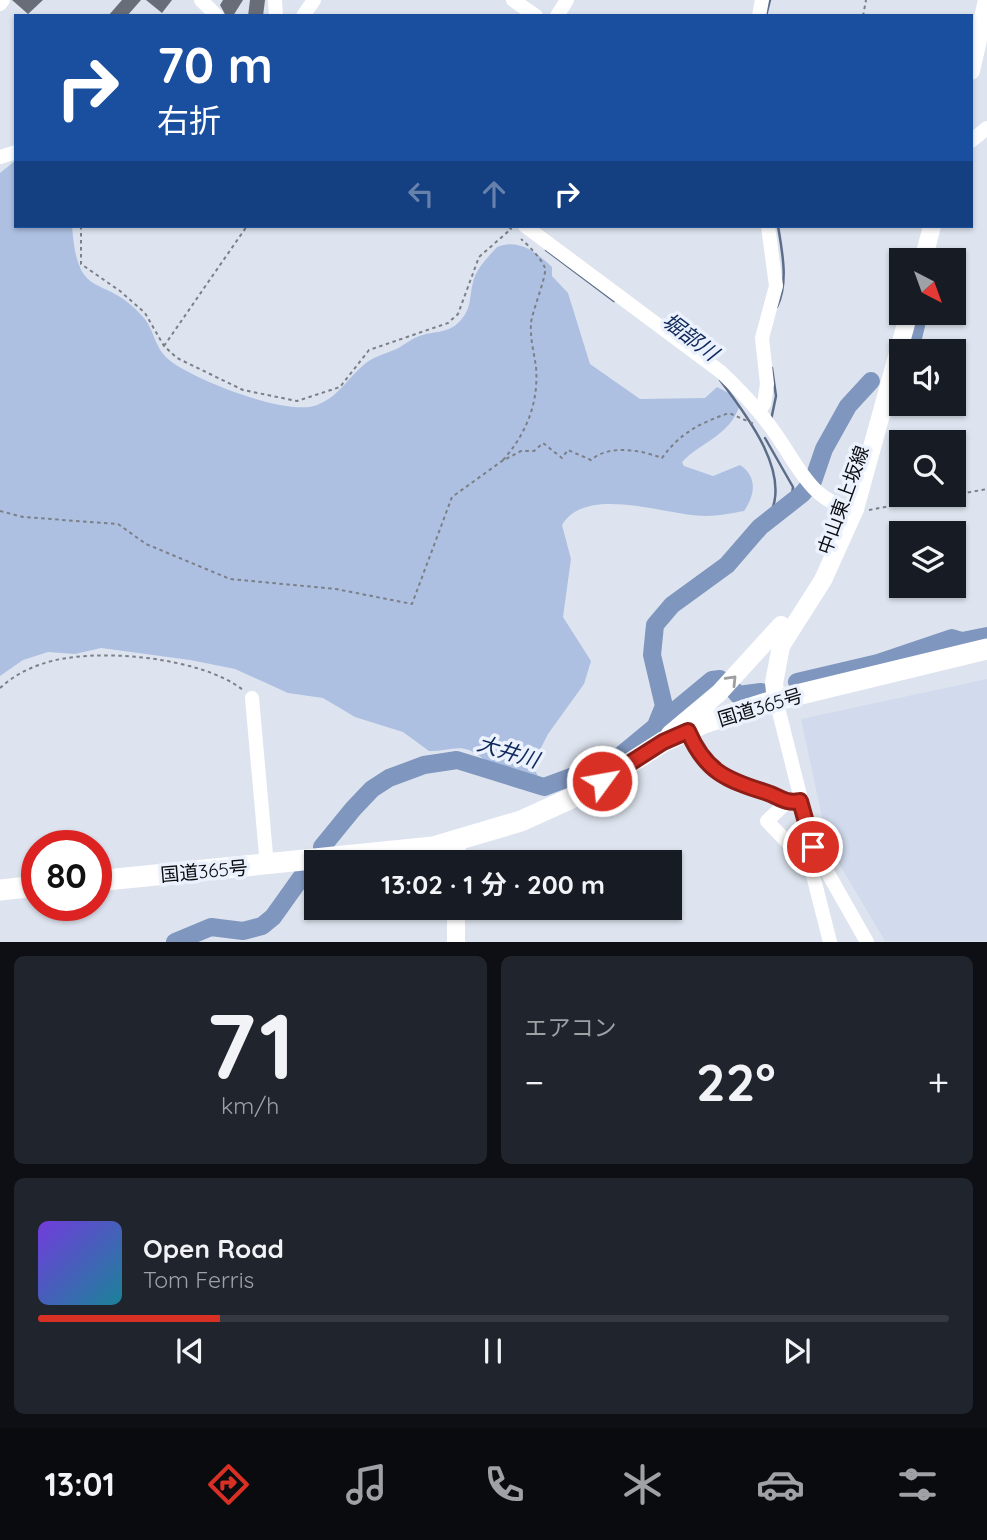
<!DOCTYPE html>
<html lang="ja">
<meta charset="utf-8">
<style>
:root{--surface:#171b24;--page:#20242c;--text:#f1f3f6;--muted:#9ea1a6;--line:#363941;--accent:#d93025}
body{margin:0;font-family:Quicksand,"Noto Sans JP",sans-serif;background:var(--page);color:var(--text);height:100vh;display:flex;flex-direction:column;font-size:26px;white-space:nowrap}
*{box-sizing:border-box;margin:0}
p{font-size:23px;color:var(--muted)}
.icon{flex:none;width:38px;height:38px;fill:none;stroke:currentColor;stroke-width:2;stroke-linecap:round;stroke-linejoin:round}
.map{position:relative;height:942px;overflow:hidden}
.drawer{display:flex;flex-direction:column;gap:14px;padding:14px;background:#0d0f14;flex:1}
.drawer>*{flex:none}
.banner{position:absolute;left:14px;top:14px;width:959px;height:214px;border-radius:0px;box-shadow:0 2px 5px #0004;background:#1a4fa0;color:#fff;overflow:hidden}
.needle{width:46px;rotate:139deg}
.buttons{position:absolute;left:889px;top:248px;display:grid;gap:14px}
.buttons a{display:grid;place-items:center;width:77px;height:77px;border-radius:0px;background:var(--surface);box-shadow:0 2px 5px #0004;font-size:35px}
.speed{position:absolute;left:21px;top:830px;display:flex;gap:14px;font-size:35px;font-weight:700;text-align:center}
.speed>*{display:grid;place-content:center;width:91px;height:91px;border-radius:50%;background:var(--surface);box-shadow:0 2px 5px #0004;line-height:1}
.speed .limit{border:10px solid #d22;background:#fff;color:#111}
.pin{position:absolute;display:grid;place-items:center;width:60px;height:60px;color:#fff;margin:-30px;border:4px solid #fff;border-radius:50%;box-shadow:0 2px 7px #0007}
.me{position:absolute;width:77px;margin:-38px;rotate:58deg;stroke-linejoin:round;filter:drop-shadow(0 0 5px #0008)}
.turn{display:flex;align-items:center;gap:24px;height:147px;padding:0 28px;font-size:32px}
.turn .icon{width:91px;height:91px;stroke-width:2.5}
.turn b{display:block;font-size:49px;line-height:60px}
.lanes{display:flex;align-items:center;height:66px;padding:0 28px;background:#0003;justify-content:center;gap:35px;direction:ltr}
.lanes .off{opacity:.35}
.big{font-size:52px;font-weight:700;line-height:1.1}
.drawer .widget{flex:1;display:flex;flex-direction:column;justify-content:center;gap:10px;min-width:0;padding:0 24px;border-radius:10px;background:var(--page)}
.drawer .dial{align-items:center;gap:0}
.dial b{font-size:91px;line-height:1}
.song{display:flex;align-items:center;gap:21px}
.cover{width:84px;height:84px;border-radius:10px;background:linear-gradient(135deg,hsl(260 70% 55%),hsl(190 70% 35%))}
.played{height:7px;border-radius:4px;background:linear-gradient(90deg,var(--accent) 20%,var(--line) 20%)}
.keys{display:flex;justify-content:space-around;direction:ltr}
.heat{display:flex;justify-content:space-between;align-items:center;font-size:38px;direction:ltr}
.drawer .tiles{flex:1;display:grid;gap:14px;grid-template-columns:1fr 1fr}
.widget:last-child{grid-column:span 2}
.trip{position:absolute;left:304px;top:850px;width:378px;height:70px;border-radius:0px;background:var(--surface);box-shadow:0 2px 5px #0004;font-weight:700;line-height:70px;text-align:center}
.tabs{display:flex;height:112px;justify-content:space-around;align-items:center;background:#090b0e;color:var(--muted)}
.tabs .icon{width:49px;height:49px}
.tabs .selected{color:var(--accent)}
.tabs b{font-size:32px;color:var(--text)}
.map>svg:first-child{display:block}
</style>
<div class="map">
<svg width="987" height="942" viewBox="0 0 987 942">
<rect width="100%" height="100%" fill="#dee4ef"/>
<!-- built -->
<path fill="#d1dbed" d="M987,679V941H885L828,845L801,719Z"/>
<!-- green -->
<path fill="#adc0e1" d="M16,160V226H72C78,306 103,270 144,318C154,330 155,348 168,359C191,379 288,417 317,405C342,396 352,369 374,358C380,355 387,353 394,350C402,347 409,340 417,337C433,330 447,335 460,321C472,308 469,298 473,282C476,269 488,257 497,247C519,238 536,252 552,267V276L568,293L590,364L640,399L705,398L717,387L734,396L739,407C729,436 701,442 682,462L684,466L713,476L740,465C758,477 755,495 744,511C732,513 719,516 706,516C667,516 586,484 562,525L571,559L563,617L591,661L584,684L548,734L532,766L538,776L537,784L530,789C505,789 492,759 469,750C457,745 442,752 429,751L403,732L355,717L323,698L288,693L235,669L190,660L101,648L75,654L48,652L23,660L0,676V173Z"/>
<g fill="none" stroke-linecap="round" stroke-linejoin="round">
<!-- stream -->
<path stroke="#5c6d8a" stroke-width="2.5" d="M766,16L770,0
M546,250L614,301
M777,307C789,283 782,251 778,226
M720,380C745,413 793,474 769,516L771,520
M771,420L776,396L772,368
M765,438L793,487L791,503"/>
<!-- river -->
<path stroke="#7f96be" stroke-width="18" d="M912,342L919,313
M797,682L878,663L952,638L962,641L987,636
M732,688L738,695L761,692
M657,723L664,706L652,655L655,625L672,605L727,565L760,527L802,494L813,481L824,449L848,406L871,381
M322,847L353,809L372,789L389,778L424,765L457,760L544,787L614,761L712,680L720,679
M175,942L211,927L243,931L262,926L273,917L308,868"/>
</g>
<!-- building -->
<path fill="#686d77" d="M12,0H43L28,14Z
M122,0H141L127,16H108Z
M146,0H172L162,13Z
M223,0H243L233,16H226L220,5Z
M250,0H265L263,16H248Z"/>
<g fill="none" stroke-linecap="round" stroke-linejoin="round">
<!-- path -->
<path stroke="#7b7f87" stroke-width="2" stroke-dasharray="3.5 3.5" stroke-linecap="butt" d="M863,16L866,0
M81,226V264L120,291L145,313L164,346L177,358L243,390L297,401L340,387L369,350L448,323L458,314L479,257L511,229L508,226
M164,346L247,226
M503,460C526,434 539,403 536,367C534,353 530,338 531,324C531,314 547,276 545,268C541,258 529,246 521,239
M954,495L987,489
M869,510L950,495
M0,511L23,517L118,524L146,544L230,579L336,589L412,604L452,497L502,461L521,451H534L543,443L562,458L568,450L591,460C610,444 640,450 662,458C680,433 700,423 729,413L754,424
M0,688C12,677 26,669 42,664C92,646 202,657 243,690"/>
<!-- minor -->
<path stroke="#fff" stroke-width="14" d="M201,0L217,16
M275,0L276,16
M513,0L536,16
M0,4L3,0
M303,16L314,0
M557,16L567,0
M759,16L762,0
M971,141L987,128
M0,157L16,152
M525,226L721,372C741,391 759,410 775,433C798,465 812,504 855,509
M759,411L764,404L767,384L762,338L776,286L768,226
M252,698L267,866
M776,700L813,847L867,942
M688,731L709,767L740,786L767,792L786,803L793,802
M786,803L767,821L811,867L830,942"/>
<!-- major -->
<path stroke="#fff" stroke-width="18" d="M971,71L987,0
M923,261L932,226
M776,700L774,683L781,646L823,580L855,509L909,313
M670,734L719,693L781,625
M456,863L457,842
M456,942V908"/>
<!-- highway -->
<path stroke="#fff" stroke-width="21" d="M96,881L433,847L521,821L585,792L663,742L704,723L776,700L987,649
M0,890L37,886"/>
</g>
<!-- one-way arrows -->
<defs><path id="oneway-chevron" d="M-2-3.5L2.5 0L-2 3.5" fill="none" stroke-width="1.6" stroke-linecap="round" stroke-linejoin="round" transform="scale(1.75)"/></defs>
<use stroke="#9d9e9f" href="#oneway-chevron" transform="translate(732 680) rotate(-46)"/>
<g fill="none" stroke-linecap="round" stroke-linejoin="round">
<!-- route casing -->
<g stroke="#8d1f18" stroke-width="18">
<path id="route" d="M602,781L663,742L688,731C705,771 726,780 765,792C779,796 784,804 800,801L813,847"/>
</g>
<!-- route -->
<use href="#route" stroke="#d93025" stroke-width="12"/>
</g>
<g text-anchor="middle" stroke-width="7" stroke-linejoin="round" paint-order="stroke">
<!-- street labels -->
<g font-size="19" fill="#0b0d10" stroke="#ebf1fd">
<text transform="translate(843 500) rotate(-70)" y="7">中山東上坂線</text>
<text transform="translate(760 707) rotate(-17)" y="7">国道365号</text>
<text transform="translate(204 871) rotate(-5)" y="7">国道365号</text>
</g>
<!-- water labels -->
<g font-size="21" font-style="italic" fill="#0d2759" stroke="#ebf1fd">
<text transform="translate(690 337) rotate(37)" y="7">堀部川</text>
<text transform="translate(508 752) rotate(17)" y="7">大井川</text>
</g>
</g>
</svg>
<div class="buttons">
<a><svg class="needle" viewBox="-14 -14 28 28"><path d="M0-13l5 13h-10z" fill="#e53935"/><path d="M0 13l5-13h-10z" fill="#9ea1a6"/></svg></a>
<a><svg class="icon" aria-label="sound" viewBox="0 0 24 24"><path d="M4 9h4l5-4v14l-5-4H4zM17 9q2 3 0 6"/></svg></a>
<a><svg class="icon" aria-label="search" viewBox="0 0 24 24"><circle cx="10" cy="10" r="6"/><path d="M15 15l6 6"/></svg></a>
<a><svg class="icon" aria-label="layers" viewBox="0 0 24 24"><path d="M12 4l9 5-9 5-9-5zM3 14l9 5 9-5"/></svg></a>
</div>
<div class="speed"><div class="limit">80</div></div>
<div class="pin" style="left:813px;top:847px;background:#d93025"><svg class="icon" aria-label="arrive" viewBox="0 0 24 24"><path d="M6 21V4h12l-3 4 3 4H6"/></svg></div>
<svg class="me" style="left:602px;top:781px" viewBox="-20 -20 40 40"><circle r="17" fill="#d93025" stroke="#fff" stroke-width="3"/><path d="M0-11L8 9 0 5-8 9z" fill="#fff"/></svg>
<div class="trip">13:02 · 1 分 · 200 m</div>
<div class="banner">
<div class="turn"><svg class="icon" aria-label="right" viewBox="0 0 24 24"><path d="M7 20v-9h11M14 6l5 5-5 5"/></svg><div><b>70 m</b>右折</div></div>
<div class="lanes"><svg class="icon off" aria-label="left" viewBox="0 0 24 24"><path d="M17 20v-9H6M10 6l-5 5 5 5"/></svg><svg class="icon off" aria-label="ahead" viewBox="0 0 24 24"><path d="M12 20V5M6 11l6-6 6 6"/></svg><svg class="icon" aria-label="right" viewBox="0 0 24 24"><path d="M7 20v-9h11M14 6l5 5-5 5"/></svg></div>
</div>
</div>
<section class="drawer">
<div class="tiles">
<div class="widget dial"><b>71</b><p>km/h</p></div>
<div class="widget"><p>エアコン</p>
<div class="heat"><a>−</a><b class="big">22°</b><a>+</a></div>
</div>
<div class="widget">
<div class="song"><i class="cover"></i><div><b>Open Road</b><p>Tom Ferris</p></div></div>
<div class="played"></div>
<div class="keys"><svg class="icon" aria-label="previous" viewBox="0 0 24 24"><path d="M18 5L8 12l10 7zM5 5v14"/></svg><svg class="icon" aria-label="pause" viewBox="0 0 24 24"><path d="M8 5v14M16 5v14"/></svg><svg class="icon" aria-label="next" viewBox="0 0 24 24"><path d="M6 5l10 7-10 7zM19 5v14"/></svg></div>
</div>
</div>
</section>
<nav class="tabs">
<b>13:01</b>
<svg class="icon selected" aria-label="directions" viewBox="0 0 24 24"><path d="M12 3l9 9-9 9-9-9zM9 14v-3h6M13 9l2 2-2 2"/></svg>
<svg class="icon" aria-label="music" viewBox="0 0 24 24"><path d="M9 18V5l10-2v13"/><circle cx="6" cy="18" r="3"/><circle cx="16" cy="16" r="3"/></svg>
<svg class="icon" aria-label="phone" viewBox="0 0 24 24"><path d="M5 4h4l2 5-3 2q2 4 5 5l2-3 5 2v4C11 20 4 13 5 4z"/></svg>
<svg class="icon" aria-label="climate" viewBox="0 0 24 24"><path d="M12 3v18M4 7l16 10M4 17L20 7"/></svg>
<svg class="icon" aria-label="car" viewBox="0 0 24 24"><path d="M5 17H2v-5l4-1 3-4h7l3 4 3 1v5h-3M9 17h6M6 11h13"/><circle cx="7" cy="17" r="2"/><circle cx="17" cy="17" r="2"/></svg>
<svg class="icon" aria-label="filters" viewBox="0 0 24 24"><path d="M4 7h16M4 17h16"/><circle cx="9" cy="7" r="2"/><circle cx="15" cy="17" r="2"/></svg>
</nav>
